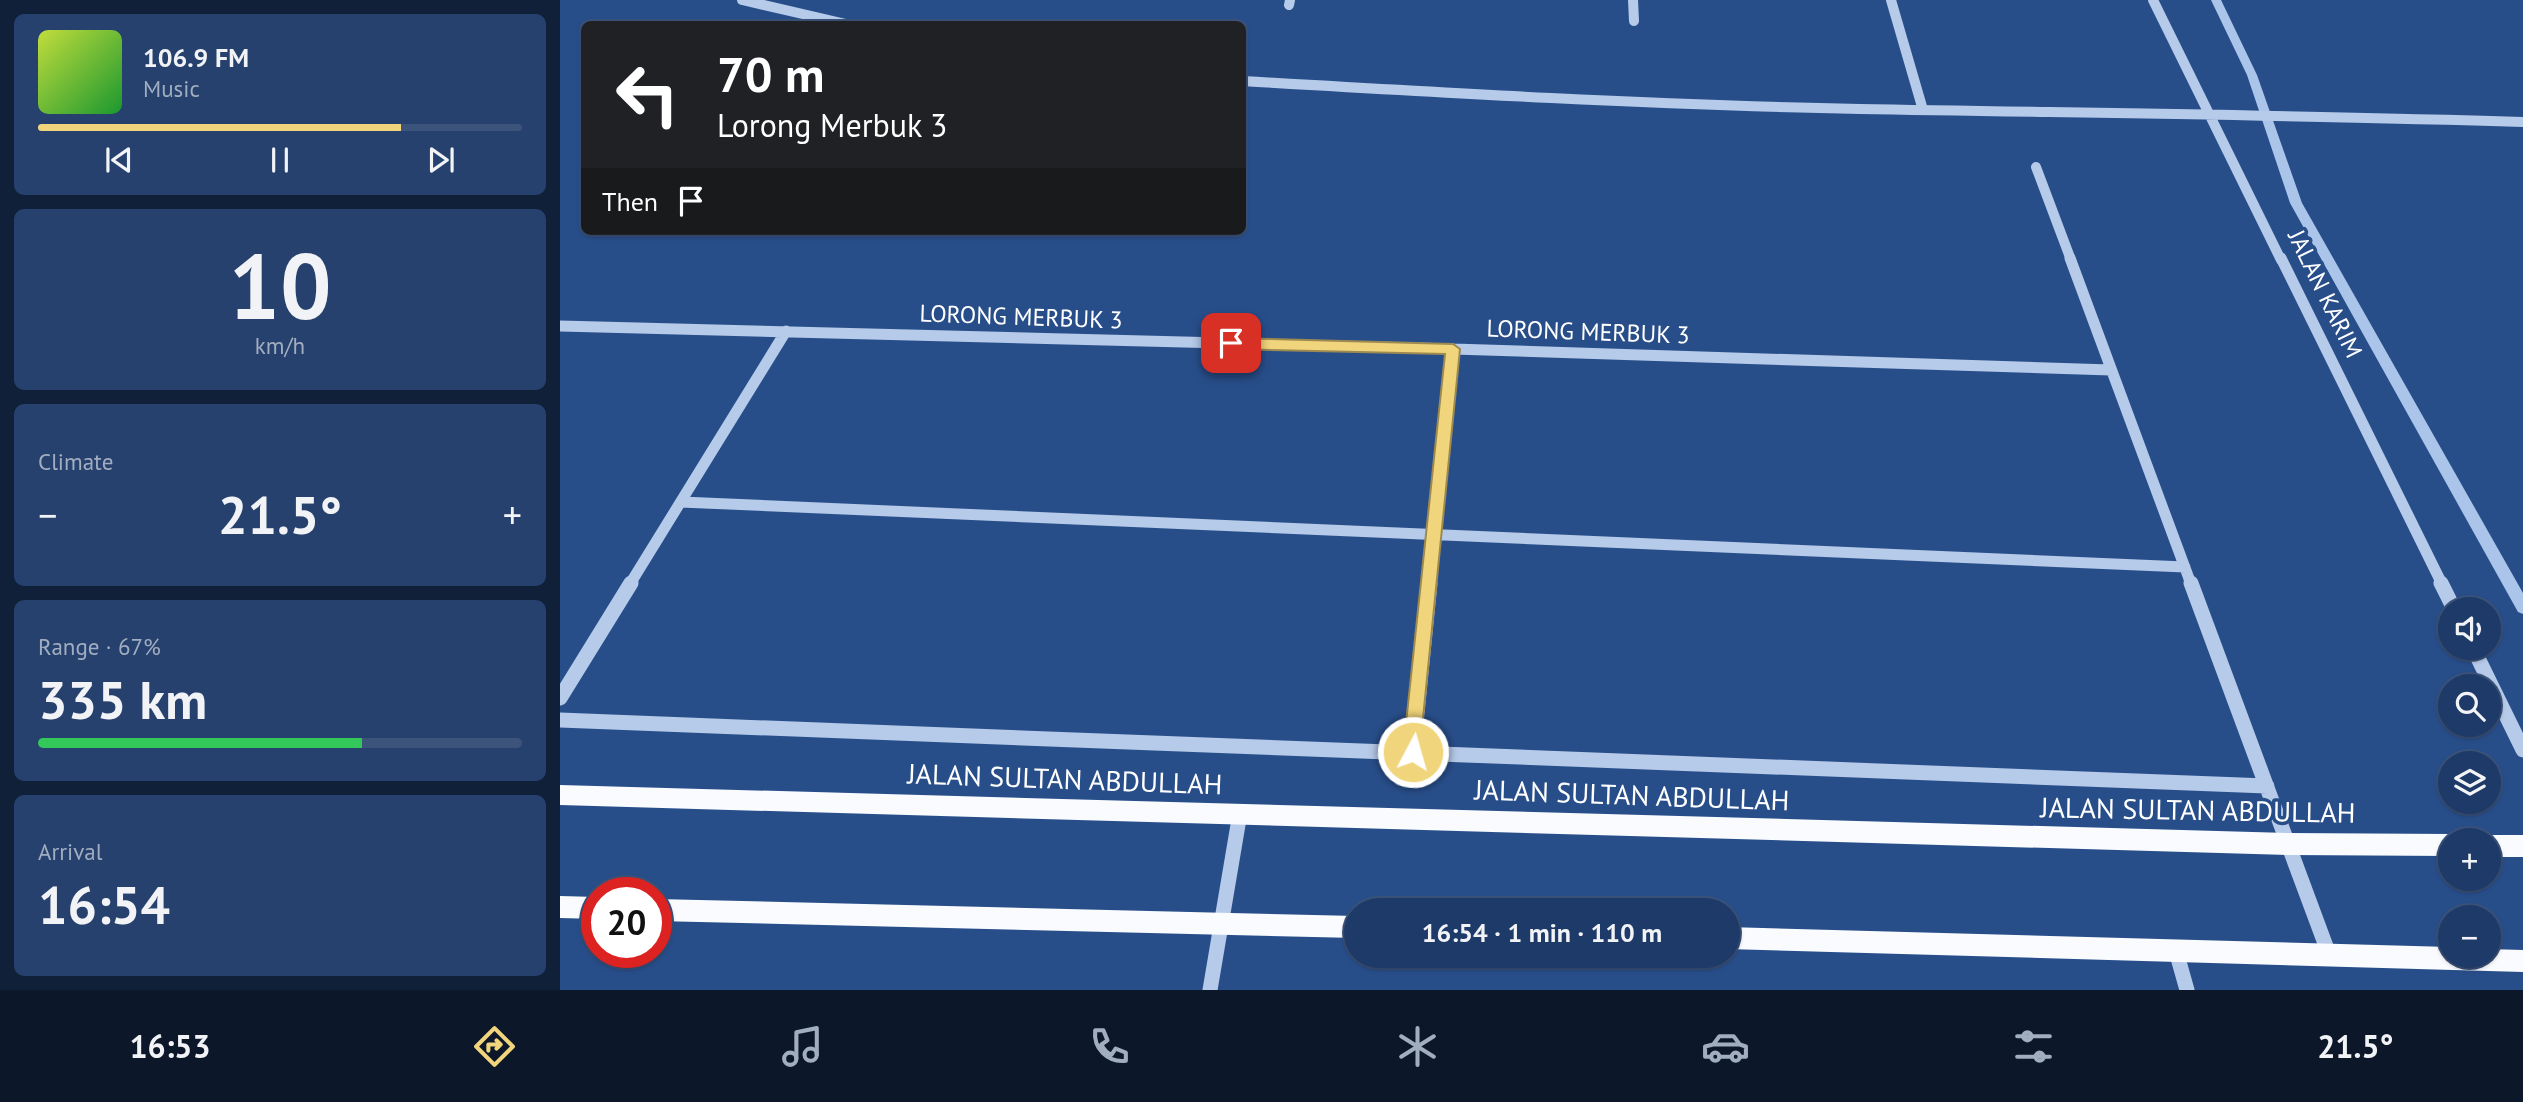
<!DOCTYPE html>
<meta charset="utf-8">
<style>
:root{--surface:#1e3a68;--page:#26416e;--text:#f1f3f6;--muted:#a1adc0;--line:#3c547c;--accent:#f1d57c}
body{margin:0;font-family:"PT Sans",sans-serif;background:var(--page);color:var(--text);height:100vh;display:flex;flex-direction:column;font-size:26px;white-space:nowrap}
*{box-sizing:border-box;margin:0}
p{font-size:23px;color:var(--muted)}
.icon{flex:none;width:38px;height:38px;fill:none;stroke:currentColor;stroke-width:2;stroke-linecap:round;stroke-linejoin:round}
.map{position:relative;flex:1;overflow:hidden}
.side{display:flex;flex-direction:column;gap:14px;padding:14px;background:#102039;width:560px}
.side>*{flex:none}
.guide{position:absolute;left:21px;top:21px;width:665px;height:214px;border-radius:10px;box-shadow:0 2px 5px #0004,0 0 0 2px var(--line);background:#202124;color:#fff;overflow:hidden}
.controls{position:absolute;left:1878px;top:597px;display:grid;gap:14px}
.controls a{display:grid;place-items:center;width:63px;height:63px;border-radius:50%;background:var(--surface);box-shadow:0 2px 5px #0004,0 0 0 2px var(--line);font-size:35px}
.speed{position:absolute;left:21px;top:877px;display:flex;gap:14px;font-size:35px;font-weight:700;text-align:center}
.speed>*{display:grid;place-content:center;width:91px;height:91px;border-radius:50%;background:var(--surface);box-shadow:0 2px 5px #0004,0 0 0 2px var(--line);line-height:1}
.speed .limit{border:10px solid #d22;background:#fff;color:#111}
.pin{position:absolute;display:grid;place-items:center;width:60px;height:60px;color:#fff;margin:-30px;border-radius:14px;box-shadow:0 4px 10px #0006}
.me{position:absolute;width:77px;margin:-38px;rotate:6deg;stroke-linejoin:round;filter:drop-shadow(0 0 5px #0008)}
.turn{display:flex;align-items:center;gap:24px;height:147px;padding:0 21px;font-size:32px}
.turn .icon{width:91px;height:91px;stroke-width:2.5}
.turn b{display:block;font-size:49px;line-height:60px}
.then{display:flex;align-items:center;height:66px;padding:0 21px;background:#0003;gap:14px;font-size:26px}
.big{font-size:52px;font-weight:700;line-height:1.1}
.side .tile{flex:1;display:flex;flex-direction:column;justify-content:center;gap:10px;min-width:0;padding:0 24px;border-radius:10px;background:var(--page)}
.side .dial{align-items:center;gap:0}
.dial b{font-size:91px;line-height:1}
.song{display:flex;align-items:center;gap:21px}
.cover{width:84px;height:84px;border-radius:10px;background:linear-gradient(135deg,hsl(70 70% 55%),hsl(130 70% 35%))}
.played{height:7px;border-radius:4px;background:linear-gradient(90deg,var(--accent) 75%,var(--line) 75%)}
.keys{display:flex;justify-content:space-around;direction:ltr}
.heat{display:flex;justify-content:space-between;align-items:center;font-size:38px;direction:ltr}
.charge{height:10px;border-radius:5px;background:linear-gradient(90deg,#34c759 67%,var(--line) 0)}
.trip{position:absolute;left:784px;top:898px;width:396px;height:70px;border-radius:35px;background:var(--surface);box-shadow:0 2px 5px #0004,0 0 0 2px var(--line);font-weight:700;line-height:70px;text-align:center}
.tabs{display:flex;height:112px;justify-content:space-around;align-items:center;background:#0c172a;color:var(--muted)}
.tabs .icon{width:49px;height:49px}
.tabs .on{color:var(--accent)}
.tabs b{font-size:32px;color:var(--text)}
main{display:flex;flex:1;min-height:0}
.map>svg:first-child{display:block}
</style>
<main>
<section class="side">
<div class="tile">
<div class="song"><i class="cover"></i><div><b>106.9 FM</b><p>Music</p></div></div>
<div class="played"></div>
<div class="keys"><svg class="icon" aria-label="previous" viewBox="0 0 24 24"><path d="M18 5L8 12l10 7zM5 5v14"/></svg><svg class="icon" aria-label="pause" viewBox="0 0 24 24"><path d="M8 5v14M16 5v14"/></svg><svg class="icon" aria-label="next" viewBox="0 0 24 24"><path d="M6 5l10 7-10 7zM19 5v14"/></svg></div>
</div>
<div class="tile dial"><b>10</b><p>km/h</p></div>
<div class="tile"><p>Climate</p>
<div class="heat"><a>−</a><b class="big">21.5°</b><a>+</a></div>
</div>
<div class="tile"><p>Range · 67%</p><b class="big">335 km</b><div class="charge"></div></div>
<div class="tile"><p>Arrival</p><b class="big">16:54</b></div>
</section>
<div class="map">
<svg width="1963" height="990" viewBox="0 0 1963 990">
<rect width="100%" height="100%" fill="#284e8a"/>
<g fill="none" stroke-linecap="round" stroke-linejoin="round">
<!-- stream -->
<path fill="#aac5e9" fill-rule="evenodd" d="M1651,0H1661L1697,75L1742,203L1963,593V614L1958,612L1730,203L1687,75Z"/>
<!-- minor-far2 -->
<path stroke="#b6cae9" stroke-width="10" d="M182,0L286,24
M1073,0L1074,21
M1331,0L1363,110
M1593,0L1721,260
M729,5L730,0
M682,81C888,93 1094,105 1300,109C1521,113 1742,115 1963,122
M1476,167L1511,260"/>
<!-- minor-far1 -->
<path stroke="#b6cae9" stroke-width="11" d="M1510,258L1631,584
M1721,258L1882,584
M0,326L893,349L1551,370
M121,502L1625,567
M70,584L226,331
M870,584L893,349"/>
<!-- minor -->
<path stroke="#b6cae9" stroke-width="15" d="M1631,583L1770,957
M1881,583L1894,609
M1913,648L1963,750
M0,698L71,583
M0,720L1707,786
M853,752L870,583
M1616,951L1627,990
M650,990L680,813"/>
<!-- major -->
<path fill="#f9fbfe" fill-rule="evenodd" d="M0,785L1729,833L1890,834L1899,840H1890V856L1729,855L0,805Z
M1928,835H1963V857H1928V840H1920Z
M0,896L37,897V919L0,918Z
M96,899L796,916V938L96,921Z
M1167,927L1890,947V956H1928V949L1963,950V972L1167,949Z"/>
</g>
<!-- route -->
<path fill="#f1d57c" stroke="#9d8a51" stroke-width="2" d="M671,338L893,344L900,349L859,758L853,761L846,758L843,752L885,354L671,349L664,343Z"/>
<g text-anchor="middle" stroke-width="7" stroke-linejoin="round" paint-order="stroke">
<!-- street labels -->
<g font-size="24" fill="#fff" stroke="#284e8a">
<text transform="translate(1765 294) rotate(64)" y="8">JALAN KARIM</text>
<text transform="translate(461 317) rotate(2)" y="8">LORONG MERBUK 3</text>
<text transform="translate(1028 332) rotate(2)" y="8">LORONG MERBUK 3</text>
</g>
<!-- near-street labels -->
<g font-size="28" fill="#fff" stroke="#284e8a">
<text transform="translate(505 779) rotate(2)" y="10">JALAN SULTAN ABDULLAH</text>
<text transform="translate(1072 795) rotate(2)" y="10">JALAN SULTAN ABDULLAH</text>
<text transform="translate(1638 810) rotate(1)" y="10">JALAN SULTAN ABDULLAH</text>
</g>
</g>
</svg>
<div class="controls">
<a><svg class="icon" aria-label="sound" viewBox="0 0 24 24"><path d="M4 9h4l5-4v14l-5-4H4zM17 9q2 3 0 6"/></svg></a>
<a><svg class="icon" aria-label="search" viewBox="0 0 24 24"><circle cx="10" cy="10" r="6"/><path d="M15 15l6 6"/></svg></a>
<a><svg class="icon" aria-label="layers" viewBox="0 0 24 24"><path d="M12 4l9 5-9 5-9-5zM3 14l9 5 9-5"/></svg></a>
<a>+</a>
<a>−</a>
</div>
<div class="speed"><div class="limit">20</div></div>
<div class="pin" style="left:671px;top:343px;background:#d93025"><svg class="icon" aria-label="arrive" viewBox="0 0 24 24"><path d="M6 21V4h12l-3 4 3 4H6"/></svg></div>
<svg class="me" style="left:853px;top:752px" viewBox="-20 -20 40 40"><circle r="17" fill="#f1d57c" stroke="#fff" stroke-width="3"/><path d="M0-11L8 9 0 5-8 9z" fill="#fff"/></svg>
<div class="trip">16:54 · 1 min · 110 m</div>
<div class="guide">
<div class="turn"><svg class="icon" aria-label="left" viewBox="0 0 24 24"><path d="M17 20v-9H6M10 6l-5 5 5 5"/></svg><div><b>70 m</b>Lorong Merbuk 3</div></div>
<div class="then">Then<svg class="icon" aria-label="arrive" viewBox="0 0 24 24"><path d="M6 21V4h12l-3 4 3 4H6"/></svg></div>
</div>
</div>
</main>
<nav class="tabs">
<b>16:53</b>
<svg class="icon on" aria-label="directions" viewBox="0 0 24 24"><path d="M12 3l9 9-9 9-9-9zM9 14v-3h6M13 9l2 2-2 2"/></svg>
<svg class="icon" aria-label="music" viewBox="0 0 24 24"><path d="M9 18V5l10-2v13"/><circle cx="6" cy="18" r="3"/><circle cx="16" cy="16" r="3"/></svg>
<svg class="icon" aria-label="phone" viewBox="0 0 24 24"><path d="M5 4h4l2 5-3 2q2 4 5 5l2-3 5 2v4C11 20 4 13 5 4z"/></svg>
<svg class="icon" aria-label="climate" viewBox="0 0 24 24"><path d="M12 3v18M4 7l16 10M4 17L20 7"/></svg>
<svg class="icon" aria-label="car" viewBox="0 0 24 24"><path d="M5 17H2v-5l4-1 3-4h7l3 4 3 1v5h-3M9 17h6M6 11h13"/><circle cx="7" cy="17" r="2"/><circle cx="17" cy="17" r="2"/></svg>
<svg class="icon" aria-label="filters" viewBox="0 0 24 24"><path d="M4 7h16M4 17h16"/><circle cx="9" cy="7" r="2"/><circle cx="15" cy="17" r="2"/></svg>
<b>21.5°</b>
</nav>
